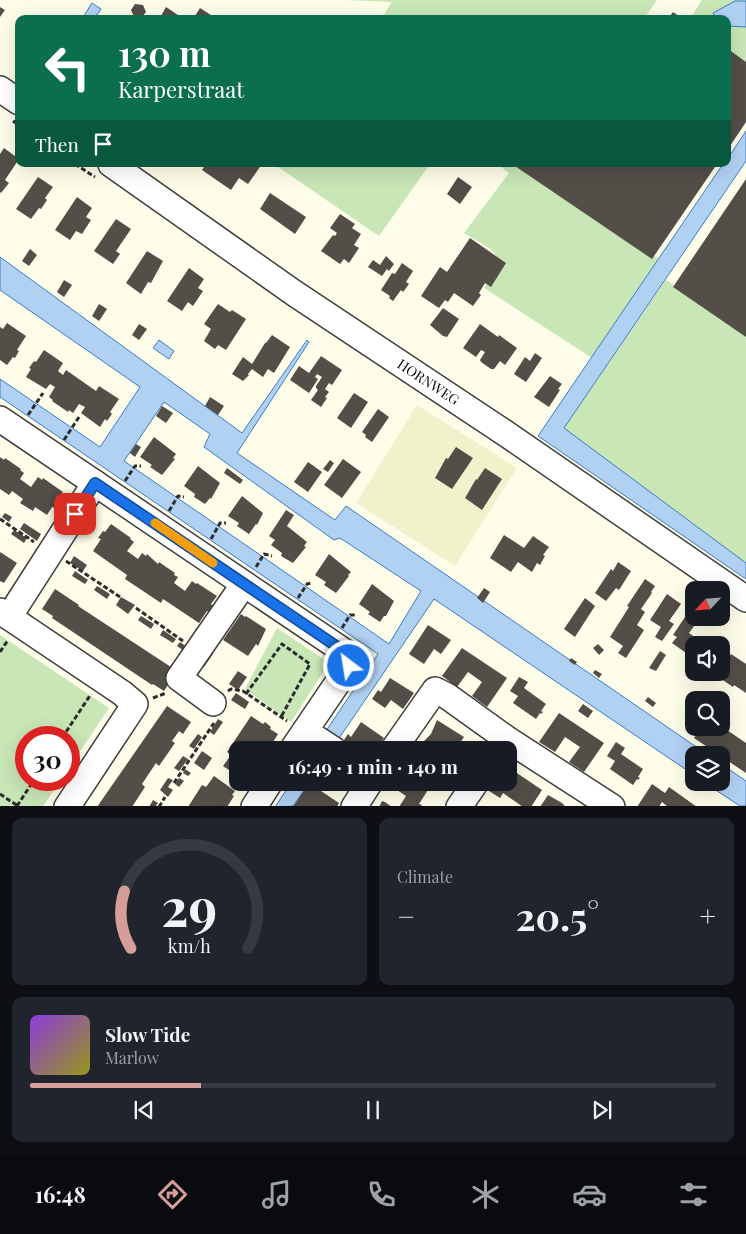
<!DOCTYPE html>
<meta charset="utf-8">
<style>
:root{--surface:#171b24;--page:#20242c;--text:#f1f3f6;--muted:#9ea1a6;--line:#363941;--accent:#d59e9a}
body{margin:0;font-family:"Playfair Display",serif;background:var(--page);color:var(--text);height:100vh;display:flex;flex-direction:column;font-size:19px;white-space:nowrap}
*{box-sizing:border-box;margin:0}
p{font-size:16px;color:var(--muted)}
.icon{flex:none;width:28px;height:28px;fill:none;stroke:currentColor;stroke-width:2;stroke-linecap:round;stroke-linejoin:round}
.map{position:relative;height:806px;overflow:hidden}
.side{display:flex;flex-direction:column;gap:12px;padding:12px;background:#0d0f14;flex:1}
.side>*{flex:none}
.banner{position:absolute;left:15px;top:15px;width:716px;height:152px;border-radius:10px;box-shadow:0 5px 20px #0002;background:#0b6e4f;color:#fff;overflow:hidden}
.needle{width:32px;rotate:244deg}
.controls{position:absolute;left:685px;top:581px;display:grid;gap:10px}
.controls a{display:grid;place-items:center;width:45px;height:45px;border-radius:10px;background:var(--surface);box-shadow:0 5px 20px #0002;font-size:25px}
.speed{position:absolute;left:15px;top:726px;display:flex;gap:10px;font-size:25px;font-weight:700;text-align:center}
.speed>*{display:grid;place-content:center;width:65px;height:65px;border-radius:50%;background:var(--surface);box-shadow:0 5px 20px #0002;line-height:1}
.speed .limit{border:8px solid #d22;background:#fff;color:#111}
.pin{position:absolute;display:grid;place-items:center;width:42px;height:42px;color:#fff;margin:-21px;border-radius:10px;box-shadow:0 2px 8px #0006}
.me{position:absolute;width:55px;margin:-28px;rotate:329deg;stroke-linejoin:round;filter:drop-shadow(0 0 4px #0008)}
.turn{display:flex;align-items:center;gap:18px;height:105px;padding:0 20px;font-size:22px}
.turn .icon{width:65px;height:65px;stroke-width:2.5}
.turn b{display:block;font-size:35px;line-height:42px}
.then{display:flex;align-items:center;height:48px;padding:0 20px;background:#0003;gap:10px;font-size:19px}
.big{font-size:38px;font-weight:700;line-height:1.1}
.side .card{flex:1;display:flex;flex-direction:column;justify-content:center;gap:8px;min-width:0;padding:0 18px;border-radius:10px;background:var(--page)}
.side .dial{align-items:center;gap:0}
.dial svg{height:130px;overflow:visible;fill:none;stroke:var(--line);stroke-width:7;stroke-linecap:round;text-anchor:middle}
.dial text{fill:var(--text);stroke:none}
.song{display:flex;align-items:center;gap:15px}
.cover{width:60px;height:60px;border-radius:8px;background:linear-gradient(135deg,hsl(270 70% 55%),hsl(60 70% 35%))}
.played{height:5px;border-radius:2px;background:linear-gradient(90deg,var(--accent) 25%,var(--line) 25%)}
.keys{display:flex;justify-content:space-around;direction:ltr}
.heat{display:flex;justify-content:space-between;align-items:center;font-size:28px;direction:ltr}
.side .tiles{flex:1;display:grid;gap:12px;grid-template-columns:1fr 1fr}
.card:last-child{grid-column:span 2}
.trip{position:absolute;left:229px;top:741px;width:288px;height:50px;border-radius:10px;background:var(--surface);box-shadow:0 5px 20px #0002;font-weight:700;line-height:50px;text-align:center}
.tabs{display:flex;height:80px;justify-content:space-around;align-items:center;background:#090b0e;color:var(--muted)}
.tabs .icon{width:35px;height:35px}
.tabs .current{color:var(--accent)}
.tabs b{font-size:22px;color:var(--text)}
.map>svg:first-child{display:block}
</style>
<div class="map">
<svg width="746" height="807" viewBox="0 0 746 807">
<rect width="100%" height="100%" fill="#fefde9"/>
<!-- farmland -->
<path fill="#f0f2cb" d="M417,405L517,468L455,566L356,503Z"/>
<!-- green -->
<path fill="#c8e6b6" d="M344,0H657L644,19H381L392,2Z
M702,0H746V1H735L713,13L716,19H690Z
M728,26L746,27V64L728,51Z
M280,164H430L379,236L278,167Z
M497,164H518L659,259L592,358L484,288L501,262L491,249L464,233L509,173Z
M666,280L746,334V563L564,428Z
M277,628L329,663L291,722L245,689Z
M0,635L109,708L69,768V738H26V780H61L43,806H0Z"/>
<!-- water -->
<path fill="#b1d1f3" stroke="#3b7bc6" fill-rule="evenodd" d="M735,1H746V27L728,26V19H716L713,13Z
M92,3L101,9L94,19H82Z
M746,131V161L564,428L746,563V579L538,436L723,164H728V158Z
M0,257L242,433L307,340L309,342L237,453L335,520L346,506L708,755H694V775L434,599L331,750H313L378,654L0,397V379L100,447L140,387L0,290ZM164,402L210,434L204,447L334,540L340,538L421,591L389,644L124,461Z
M159,340L174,351L169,359L153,348Z
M721,764L746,781V806H740L705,783L721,782Z
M291,783H309L293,806L275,807Z"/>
<!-- building -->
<path fill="#534e48" d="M135,4L143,5L146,12L141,18L134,17L131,10Z
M0,7L5,10L0,17Z
M166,7L181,17L179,19H165L161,16Z
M200,8L217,19H199L195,16Z
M673,12L683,19H668Z
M728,49L746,62V122L728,149Z
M4,148L19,159L5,180L9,183L1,193L0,192V154Z
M206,164L248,165L262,164L248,184L239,178L231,190L202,170Z
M512,164H717L652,259Z
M38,177L53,187L45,198L47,200L41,209L39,208L31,219L16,209Z
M458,177L472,187L460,204L447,194Z
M746,179V337L673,287Z
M270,193L306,217L295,234L260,209Z
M77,197L92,208L86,217L91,220L82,234L76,231L70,240L55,230Z
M340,214L355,224L352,228L361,234L354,245L359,248L349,263L344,259L340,264L321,251L333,235L335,236L337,233L330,228Z
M116,219L131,229L116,251L120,254L113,264L94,251Z
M470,238L506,263L491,287L485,283L479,293L481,295L473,306L454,293L448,302L445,300L439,308L421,296L440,267L447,272Z
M30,249L37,255L29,266L22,261Z
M147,251L163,261L151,283L148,282L141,294L126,283Z
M386,256L394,264L389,271L387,269L382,276L368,267L373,260L380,265Z
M402,263L413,271L406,282L409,284L403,292L401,290L393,301L389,298L390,296L381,290L392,273L395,274Z
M189,268L204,279L198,288L203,291L193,306L188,302L182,311L167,301Z
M64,280L72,285L64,297L57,292Z
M99,304L107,309L99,321L92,316Z
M218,304L230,312L232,310L246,319L226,350L218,345L215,349L204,341L211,329L204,324Z
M443,308L459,319L447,337L443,336L430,325Z
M7,323L26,336L17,350L19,351L15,358L13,357L7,365L0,360V327L3,329Z
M139,324L147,329L139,340L132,335Z
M480,324L498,337L499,335L517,348L505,365L500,361L494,369H491L481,362L480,360L485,352L481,350L476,357L463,348Z
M272,335L290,347L274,373L268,369L263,377L252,369L248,374L249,375L243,381L232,374L243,357L252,364L265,343H266Z
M44,350L63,363L58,371L63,375L66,370L96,391L99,386L119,399L110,412L112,414L107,421L105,419L100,427L81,413L85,407L79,404L73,413L69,410L68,412L52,401L53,400L49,397L55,387L50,384L46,389L26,377L31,369L29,368L34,361L36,362Z
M535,353L542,358L526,382L514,374L525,357L530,361Z
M321,356L342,370L332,385L329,383L325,389L329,392L325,397L327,398L321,407L311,400L318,390L316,388V386L322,377L317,374L315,377L318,379L309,393L290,380L299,366L309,373Z
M550,376L562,384L558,389L560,390L549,407L534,397Z
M354,393L368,402L351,428L337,418Z
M210,397L224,406L218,415L205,406Z
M162,406L173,413L166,423L156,416Z
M378,409L389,417L372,442L365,437L366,435L362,432Z
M154,437L176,454L173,458L175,459L162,475L150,467L152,465L140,457Z
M136,444L141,447L135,457L130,453Z
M456,447L473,458L452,489L435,478L446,458L448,459Z
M0,457L4,460L5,458L21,469L20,470L24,473L20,479L31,487L38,477L42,480L43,478L63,492L57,500L59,502L55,508L52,507L47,515L35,507L33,511L20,503L23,499L12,491L9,495L0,489Z
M343,459L361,472L342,498L324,485Z
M330,460L334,463L328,472L323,469Z
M308,462L322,472L308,492L294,482Z
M198,466L220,483L211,499L210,498L205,504L194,497L195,494L184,486Z
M227,468L243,480L240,484L224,473Z
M485,468L502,479L482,510L465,498L476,479L477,480Z
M242,496L263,513L257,525L256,524L249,534L237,526L239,523L228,516Z
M286,510L294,515L287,526L307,542L304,546L306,547L293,563L281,556L282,553L271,545L275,540L269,536Z
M5,513L12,517L9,522L2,517Z
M24,523L41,534L37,541L20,529Z
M111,524L131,538L130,539L134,542L127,551L138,559L142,553L146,556L147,554L158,564L159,562L175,573L174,575L178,577L174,583L185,591L192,581L196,584L197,583L217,596L211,604L213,606L209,612L207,611L199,623L163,599L161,603L125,579L127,575L93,551L101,539L98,538L103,531L105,532Z
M14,530L27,538L24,543L11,534Z
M504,535L524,548L533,536L549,547L543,555L545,556L540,565L537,563L532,572L518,562L511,572L490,558Z
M0,552L17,563L4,583L0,581Z
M329,554L351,572L348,575L349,576L336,593L324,585L326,582L315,575Z
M74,556L87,565L83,571L70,563Z
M618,562L631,571L619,590L616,588L606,601L595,593L611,569L613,571Z
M75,571L88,580L85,584L72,576Z
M645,579L655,586L651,592L652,593L641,609L645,612L637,625L644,630L626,658L618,653L623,646L610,637L629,607L627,606Z
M372,584L394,601L386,616H384L380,622L368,614L370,612L359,604Z
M97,586L110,594L107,599L94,590Z
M484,588L490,592L483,603L477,598Z
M55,589L79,605L78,606L177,671L164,691L153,684L152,685L52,618L53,616L42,609Z
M667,594L681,604L669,621L674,624L662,641L655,637L661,627L650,620Z
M121,597L135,605L128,614L116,605Z
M585,598L595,606L575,637L564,629Z
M689,611L694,613V618H700L689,633L696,638L686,653L672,643L677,637L673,635Z
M241,614L245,617L246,616L266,629L258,646L256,644L248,656L223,640Z
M141,616L154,624L151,629L138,620Z
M428,625L451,640L441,654L434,649L424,664L409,654Z
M163,630L176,639L173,643L160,635Z
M180,642L187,647L184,651L177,646Z
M598,644L604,650L599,655L593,648Z
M462,648L507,678L487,707L472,696L482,682L468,672L457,687L442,676Z
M207,650L213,654L204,667L198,663Z
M660,651L666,655L656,671L649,668Z
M731,654L746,664V693L734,685L733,687L711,672H721V659L726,662Z
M571,658L577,662L575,665L569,661Z
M595,670L602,674L599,678L593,673Z
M238,671L247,677L238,690L229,684Z
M519,677L528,682L524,688L546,704L541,711L543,712L541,714L540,713L536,719L513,703L518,696L510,691Z
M390,678L414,693L403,709L391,700L385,708L372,699L378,690L381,692Z
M236,693L249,702L245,709L231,700Z
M648,697L656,703L653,707L645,701Z
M583,704L593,711L588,718L578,711Z
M167,706L191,722L183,734L179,731L172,741L175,743L159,766L156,763L142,784L145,787L132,807H97Z
M559,713L604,743L584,772L569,762L580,747L565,737L555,752L539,742Z
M251,716L263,724L265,722L271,727L270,729L278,734L268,750H238V776L223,766L231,755L227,752Z
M218,719L223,722L214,735L210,732Z
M437,720L464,737L455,750H426L420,745L431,734Z
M361,722L384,738L375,750H369L361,744L357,750H353L342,743L348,734L351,737Z
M721,726L746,743V773L694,738L701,728Z
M198,734L202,737L194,749L189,746Z
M474,742L481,747L480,750H469Z
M616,742L625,748L621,754L643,769L638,777L640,778L638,780L637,779L633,785L610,769L615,761L607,756Z
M202,751L212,758L204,770L194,763Z
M183,756L188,759L179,771L174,768Z
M508,767L542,790L531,807H523L503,793L500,798L486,789L490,782H508Z
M185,769L191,773L188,776L183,773Z
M214,776L235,791L232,795L234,796L227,807H188L202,785L206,787Z
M168,778L173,780L168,787L173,790L168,797L160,790Z
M179,778L184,781L179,787L175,784Z
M395,782H433L419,804L422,805L421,807H399L406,796L394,788L393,785Z
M444,782H457L452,789Z
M309,783L339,803L337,807H293Z
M652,784L665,793L669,787L697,807H668L662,802L659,807H637Z
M548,795L562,803L566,807H540Z
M153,800L158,803L155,807H149Z
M382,801L385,802L392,807H379Z"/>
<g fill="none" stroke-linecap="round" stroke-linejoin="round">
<!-- minor casing -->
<g stroke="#3e3e3e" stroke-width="28">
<g id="minor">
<path d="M0,89L19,102"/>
<path id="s1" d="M111,164L294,293L505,433L746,599"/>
<path d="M0,419L348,654L349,666L292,750"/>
<path d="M0,611L122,693L135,704L67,807"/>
<path d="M9,617L95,483"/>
<path d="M213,703L179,678L244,584"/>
<path d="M305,731L334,750"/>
<path d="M393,750L435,690L447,696L507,739L612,807"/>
<path d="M254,807L270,782"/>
<path d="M354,807L370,782"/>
<path d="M459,807L476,782"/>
</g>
</g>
<!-- path -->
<path stroke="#2d2d2d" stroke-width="3" stroke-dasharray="5 2.5" stroke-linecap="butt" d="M13,121L19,125
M75,164L95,177
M28,415L43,393
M64,440L79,417
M125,481L135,466H141
M169,511L178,496L184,497
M0,519L34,542
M211,539L220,523H226
M66,561L120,597
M256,567L264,554L272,556
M298,598L307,584L312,583
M136,608L183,641
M342,628L350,615H357
M0,652L8,640
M228,691L231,689L243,691L287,721
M246,694L282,644L310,664L281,717
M153,698L166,693
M62,738L91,694
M174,783L214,723
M0,794L18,806
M17,806L34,780
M159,807L165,797"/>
<!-- minor -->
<use href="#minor" stroke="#fff" stroke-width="25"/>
</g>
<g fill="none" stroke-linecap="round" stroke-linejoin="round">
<!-- route casing -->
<g stroke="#114b97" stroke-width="12">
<path id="route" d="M75,514L95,483L348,654L349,666"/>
</g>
<!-- route -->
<use href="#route" stroke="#1a73e8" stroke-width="9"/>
<!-- slow -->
<path stroke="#f59e0b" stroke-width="9" d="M155,523L213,563"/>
</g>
<g text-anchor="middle" stroke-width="5" stroke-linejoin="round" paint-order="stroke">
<!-- street labels -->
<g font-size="14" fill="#0b0b0b" stroke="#fff">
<text dy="5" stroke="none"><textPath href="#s1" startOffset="385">HORNWEG</textPath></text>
</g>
</g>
</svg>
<div class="controls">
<a><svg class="needle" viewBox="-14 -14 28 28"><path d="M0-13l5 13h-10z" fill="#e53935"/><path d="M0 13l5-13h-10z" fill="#9ea1a6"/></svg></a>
<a><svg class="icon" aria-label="sound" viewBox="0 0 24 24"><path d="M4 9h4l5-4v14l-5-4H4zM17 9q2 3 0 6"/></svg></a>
<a><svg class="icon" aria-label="search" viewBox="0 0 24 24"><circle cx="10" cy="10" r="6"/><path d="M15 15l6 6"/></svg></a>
<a><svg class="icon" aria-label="layers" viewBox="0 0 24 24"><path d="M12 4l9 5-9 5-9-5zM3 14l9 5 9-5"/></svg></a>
</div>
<div class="speed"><div class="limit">30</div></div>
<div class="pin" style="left:75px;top:514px;background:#d93025"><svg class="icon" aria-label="arrive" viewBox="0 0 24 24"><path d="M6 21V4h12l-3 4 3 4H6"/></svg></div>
<svg class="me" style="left:349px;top:666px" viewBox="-20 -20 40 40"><circle r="17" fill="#1a73e8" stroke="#fff" stroke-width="3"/><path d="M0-11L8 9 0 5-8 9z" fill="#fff"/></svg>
<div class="trip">16:49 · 1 min · 140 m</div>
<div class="banner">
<div class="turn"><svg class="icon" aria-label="left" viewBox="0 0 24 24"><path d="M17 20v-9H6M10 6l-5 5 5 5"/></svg><div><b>130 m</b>Karperstraat</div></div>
<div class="then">Then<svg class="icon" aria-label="arrive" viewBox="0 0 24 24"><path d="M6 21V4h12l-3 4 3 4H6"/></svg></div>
</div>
</div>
<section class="side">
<div class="tiles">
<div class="card dial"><svg viewBox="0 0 100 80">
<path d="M14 69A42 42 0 1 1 86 69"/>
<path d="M14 69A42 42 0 0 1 10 34" stroke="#d59e9a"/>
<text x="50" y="56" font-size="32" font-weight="700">29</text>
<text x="50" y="72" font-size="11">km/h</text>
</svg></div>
<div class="card"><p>Climate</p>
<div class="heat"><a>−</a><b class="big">20.5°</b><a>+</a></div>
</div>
<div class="card">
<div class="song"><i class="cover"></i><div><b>Slow Tide</b><p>Marlow</p></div></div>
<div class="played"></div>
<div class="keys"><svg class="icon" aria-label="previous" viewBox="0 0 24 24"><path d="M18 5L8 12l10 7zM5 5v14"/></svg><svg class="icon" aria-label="pause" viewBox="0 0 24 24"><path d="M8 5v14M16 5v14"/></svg><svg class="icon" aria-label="next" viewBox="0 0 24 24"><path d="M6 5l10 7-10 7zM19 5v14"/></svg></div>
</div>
</div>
</section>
<nav class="tabs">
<b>16:48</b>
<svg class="icon current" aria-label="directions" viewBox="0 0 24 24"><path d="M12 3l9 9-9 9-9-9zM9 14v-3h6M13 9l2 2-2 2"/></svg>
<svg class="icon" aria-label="music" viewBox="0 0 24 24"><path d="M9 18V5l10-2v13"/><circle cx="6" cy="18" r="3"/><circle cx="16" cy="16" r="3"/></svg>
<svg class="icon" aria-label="phone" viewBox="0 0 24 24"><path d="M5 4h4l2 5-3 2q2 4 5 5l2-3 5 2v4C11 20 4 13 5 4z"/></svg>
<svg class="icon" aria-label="climate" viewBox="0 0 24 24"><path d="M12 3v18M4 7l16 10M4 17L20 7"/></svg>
<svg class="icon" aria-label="car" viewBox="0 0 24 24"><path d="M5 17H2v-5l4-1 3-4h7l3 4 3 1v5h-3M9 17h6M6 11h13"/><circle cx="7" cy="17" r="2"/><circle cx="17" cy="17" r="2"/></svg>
<svg class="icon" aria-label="filters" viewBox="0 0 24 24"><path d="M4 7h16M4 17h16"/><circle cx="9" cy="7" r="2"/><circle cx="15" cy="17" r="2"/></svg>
</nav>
